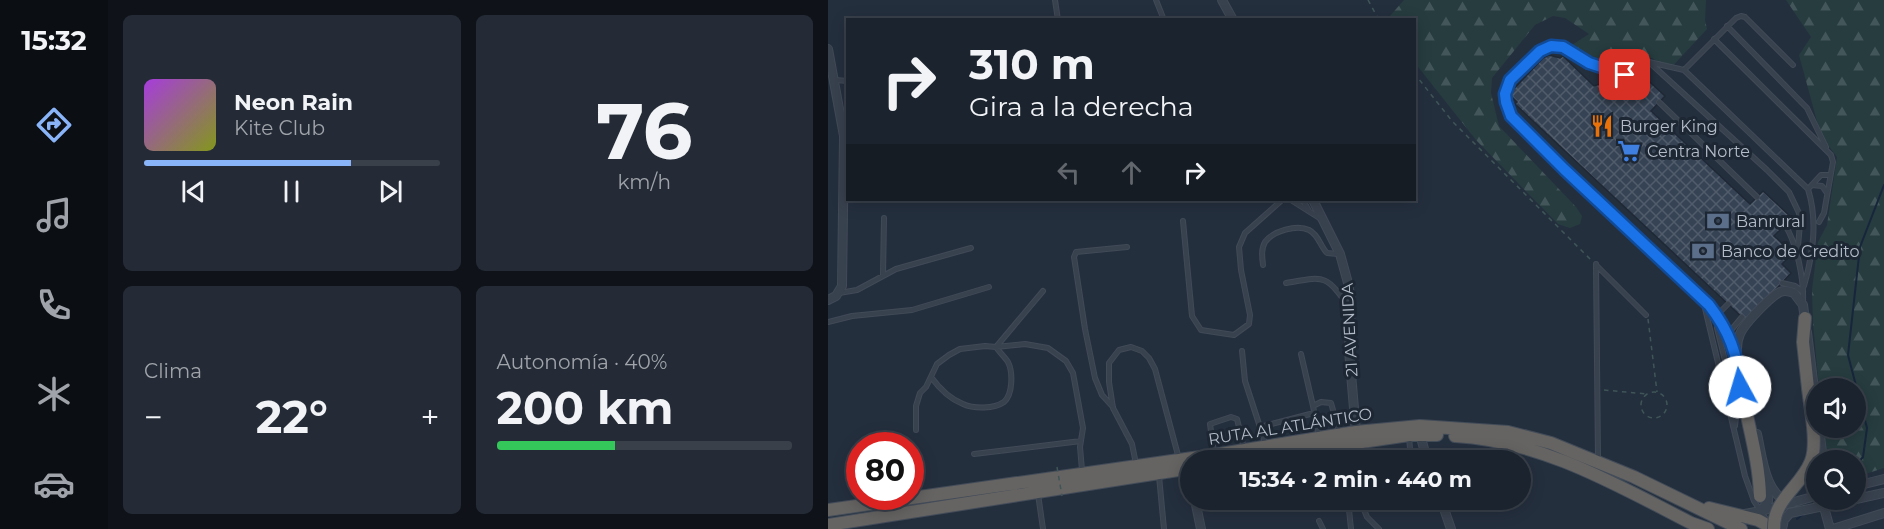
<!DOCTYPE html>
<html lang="es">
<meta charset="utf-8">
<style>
:root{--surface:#1b232e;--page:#242b36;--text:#f1f3f6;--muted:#a0a4aa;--line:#39404a;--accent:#8ab4f8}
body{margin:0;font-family:Montserrat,sans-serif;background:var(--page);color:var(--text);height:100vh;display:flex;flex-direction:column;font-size:22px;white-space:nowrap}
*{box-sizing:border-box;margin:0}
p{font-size:20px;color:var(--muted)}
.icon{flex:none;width:33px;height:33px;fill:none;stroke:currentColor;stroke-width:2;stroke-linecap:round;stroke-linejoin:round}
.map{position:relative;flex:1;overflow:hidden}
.drawer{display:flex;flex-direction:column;gap:15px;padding:15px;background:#0f1319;width:720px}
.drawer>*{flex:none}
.hud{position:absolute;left:18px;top:18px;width:570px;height:183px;border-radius:0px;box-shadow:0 3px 15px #0003,0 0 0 2px var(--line);background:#1b232e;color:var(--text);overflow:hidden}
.buttons{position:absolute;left:978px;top:378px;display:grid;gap:12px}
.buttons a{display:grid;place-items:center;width:60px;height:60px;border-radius:50%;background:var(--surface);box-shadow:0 3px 15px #0003,0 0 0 2px var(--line);font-size:30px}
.speed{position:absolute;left:18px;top:432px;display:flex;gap:12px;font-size:30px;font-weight:700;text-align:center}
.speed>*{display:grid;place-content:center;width:78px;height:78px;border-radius:50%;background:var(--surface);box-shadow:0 3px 15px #0003,0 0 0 2px var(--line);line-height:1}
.speed .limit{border:9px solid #d22;background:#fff;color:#111}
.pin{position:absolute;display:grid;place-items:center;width:51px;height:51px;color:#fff;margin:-26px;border-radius:12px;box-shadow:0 3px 9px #0006}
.me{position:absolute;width:66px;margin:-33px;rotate:354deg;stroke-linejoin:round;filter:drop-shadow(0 0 4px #0008)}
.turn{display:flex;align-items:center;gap:21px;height:126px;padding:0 24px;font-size:27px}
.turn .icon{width:78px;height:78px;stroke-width:2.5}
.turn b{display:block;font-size:42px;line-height:51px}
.lanes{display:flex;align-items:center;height:57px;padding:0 24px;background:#0003;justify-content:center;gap:30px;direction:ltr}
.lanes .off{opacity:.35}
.big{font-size:45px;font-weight:700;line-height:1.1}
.drawer .tile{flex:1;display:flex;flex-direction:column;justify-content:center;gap:9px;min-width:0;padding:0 21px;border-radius:9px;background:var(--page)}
.drawer .dial{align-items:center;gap:0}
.dial b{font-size:78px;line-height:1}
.song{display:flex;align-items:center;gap:18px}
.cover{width:72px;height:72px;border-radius:9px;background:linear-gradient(135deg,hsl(280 70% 55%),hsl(70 70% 35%))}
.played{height:6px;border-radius:3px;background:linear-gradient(90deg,var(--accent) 70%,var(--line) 70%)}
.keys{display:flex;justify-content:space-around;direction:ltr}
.heat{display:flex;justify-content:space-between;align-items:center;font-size:33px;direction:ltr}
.charge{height:9px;border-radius:4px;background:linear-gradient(90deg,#34c759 40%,var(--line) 0)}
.drawer .tiles{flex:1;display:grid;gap:15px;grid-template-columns:repeat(2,1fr)}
.trip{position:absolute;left:352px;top:450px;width:351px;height:60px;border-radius:30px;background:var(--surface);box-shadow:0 3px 15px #0003,0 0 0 2px var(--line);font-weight:700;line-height:60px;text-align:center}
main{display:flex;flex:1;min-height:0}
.menu{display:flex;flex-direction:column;width:108px;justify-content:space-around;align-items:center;background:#0b0e12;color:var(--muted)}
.menu .icon{width:42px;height:42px}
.menu .current{color:var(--accent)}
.menu b{font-size:27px;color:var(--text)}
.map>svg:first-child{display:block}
</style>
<main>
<nav class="menu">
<b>15:32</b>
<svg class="icon current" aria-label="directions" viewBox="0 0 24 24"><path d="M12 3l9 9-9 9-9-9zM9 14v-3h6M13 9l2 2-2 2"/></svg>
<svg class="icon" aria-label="music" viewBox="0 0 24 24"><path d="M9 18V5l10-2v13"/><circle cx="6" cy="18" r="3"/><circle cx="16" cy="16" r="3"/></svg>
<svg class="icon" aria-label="phone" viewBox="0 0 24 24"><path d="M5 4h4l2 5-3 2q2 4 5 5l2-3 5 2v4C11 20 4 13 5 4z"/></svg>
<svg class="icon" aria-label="climate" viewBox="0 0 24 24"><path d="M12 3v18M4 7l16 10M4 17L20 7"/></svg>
<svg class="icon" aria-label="car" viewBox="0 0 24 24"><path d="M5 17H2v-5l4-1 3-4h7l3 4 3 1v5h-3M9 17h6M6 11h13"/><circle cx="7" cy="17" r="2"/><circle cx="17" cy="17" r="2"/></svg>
</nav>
<section class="drawer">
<div class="tiles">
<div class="tile">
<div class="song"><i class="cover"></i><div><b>Neon Rain</b><p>Kite Club</p></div></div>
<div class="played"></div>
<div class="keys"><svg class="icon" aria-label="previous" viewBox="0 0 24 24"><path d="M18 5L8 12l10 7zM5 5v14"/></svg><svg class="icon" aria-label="pause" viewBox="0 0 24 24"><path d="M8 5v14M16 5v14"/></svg><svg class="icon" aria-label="next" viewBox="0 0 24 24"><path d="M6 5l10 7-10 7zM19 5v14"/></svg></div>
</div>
<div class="tile dial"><b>76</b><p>km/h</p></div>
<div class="tile"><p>Clima</p>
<div class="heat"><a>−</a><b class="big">22°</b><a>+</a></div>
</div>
<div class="tile"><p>Autonomía · 40%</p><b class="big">200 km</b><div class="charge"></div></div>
</div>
</section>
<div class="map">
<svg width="1056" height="529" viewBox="0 0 1056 529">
<defs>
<pattern id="forest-firs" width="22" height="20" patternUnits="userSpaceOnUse" patternTransform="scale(1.5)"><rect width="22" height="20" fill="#263c3f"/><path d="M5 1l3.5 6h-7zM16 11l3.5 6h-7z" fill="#435659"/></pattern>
<pattern id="building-cross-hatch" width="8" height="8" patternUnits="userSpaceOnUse" patternTransform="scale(1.5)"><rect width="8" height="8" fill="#364354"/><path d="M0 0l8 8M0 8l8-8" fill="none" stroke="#515c6b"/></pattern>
</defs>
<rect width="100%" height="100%" fill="#242f3e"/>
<!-- forest -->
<path fill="url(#forest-firs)" d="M576,0H878L877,20L879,29L841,70L824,58L812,56L782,61L769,59L744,45L761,34L737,18L725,16L707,25L664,78L663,93L671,126L748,207L754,216L752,224L742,228L730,224L648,140L587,63L586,20H561V17Z
M958,0H1056V468L1028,477V460H998L994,428H1028V388H991L985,323L984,290L990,242L999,225L1009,157L993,136L971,55L983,37Z"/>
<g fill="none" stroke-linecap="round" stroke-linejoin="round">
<!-- stream -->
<path stroke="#17263c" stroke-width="2" d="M1028,465L1035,457L1039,428L1020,355L1032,247L1056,185
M969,519L974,515"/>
</g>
<!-- building -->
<path fill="url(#building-cross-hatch)" stroke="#1f2835" stroke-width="1.5" d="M721,55L732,58L735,56L766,86L775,83L781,85L783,82L793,91L811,72L837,96L823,111L922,204L935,191L964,218L946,236L965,253L954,264L963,273L918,321L687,104L689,102L681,94L715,58Z"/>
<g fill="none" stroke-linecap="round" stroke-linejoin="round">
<!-- service casing -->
<g stroke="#414a57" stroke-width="6">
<path id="service" d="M227,0L230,20
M328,0L336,20
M899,26L979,108L998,147
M886,39L1003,155L1005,162L996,213L991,222
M821,62L856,70L980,189C990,221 985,254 976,286
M781,69L806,62H821L939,170L961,192L971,213L972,224L969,257
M856,70L908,18L913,16L917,17L965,65
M805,78L761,63L735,47L723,46L712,51L682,80L677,94V102L683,116L736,169L881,305L889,316L907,352
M7,80L20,81
M831,102L929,197
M984,185L994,186L999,193
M980,189L993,175H1002
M463,200L493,219
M475,200L481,211
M355,221L364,316L373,330L406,335L421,324L422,315L413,270L411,247L417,233L454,200
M957,225C969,244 976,279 975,302
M768,264L770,459
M435,265C434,257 433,249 437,242C445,231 469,224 481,230C491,235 492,246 499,253L510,254
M768,265L818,315
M55,275L56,218
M458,283C498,276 497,274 522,308
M954,283L967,286L975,292
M11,293L29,290L68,269L143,248
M875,300L917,476L926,501L938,519
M893,311L900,304
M0,322L24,316L84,310L161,287
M889,328L909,409L907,426
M901,336L904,329L914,317
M414,351L417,381L432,427
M473,354L485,406
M103,377C111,388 122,399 135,404C146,409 166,409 176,402C185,394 185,372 180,362C177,357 171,352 168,347L215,291
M285,407L274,395L267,378L257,329L246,257L248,252L299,247
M88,430V406L92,393L98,387L109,364L121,355L132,349L157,346L168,347L197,344L220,348L238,361L245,373L255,428L252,447L254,470
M491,437L485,406L493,402L503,403L511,431
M581,437L583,460
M437,443L432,427L486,413
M534,445L546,460
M527,446L529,460
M512,448L513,460
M386,453L382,424L403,417L409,419L410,423L416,449
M146,454L253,441
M308,464L304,444L285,408L281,382V363L291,350L303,347L314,351L321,358L327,369L351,459
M331,476L336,529
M82,477L92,494
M210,494L215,529
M452,500L453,507
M520,500L523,529
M532,500L539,517L551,529
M491,521L495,529"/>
</g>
<!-- minor casing -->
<g stroke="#414a57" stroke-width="10">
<path id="minor" d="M394,0L405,20
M0,49L16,136L14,286L8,296L0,300
M485,200L512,254L520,283L523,300L521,350L528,432
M979,332L988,405
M911,368C909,357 907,345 912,334C916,324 942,297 952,292C957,290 961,291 966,293L975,305L977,320
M991,428L995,460
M592,434L599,460
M929,434C934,456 937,498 964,503
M1028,486L1056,479
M1028,499L1056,493
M367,500L373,529
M613,500L623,529
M994,500L1002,529
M933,511L940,501L941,485
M917,514L933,511L988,496
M954,529L956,520L962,513L1025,500
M1005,529L1056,513"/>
</g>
<!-- trunk casing -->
<g stroke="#434c59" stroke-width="14">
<path id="trunk" d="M977,318L975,342L980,388
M911,366C914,409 931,452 932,496
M627,436C714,441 787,484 863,523L880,529
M413,460L581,435H609
M881,508L930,520L946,529
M0,510L386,455L528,432L592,426L680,432L723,443L806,477L913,529
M0,525L363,468"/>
</g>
<!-- path -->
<path stroke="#3f5557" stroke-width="1.5" stroke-dasharray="4.5 4.5" stroke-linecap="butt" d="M540,0L551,20
M586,73L624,121L763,260
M820,319L829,392
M776,390L819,394
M813 405a13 13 0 1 1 26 0a13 13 0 1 1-26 0Z"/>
<!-- service -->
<use href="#service" stroke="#38414e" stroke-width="4"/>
<!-- minor -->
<use href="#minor" stroke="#38414e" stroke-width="8"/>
<!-- trunk -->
<use href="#trunk" stroke="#656462" stroke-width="12"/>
<!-- trunk-bridge casing -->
<g stroke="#434c59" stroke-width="14" stroke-linecap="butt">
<path id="trunk-bridge" d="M946,529C945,499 973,487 983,461C990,443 982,408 980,388"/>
</g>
<!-- path-bridge -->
<path stroke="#3f5557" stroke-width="1.5" stroke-dasharray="4.5 4.5" stroke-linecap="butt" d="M229,467L234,496"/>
<!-- trunk-bridge -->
<use href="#trunk-bridge" stroke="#656462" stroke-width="12"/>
</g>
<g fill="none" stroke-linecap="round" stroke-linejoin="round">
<!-- route casing -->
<g stroke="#114b97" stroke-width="15">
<path id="route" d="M797,75L761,63L735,47L723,46L712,51L682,80L677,94L678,102L683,116L736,169L881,305C901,331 910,354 912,387"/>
</g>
<!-- route -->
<use href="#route" stroke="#1a73e8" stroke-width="10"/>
</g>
<!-- icons -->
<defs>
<g id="restaurant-bare" transform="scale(1.8)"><path d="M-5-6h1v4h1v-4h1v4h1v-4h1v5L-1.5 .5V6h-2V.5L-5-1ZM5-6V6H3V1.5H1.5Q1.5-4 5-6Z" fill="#e8710a" stroke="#1d2633" stroke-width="2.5" paint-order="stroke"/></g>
<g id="supermarket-bare" transform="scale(1.8)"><path d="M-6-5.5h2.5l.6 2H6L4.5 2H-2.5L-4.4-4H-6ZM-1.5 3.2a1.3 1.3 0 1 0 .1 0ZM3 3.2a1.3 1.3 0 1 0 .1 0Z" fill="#3f7fe0" stroke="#1d2633" stroke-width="2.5" paint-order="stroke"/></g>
<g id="bank-bare" transform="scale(1.8)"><path d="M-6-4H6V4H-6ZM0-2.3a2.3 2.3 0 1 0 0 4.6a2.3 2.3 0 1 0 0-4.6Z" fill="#5c6f8a" stroke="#1d2633" stroke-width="2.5" paint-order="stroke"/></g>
</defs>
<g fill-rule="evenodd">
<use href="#restaurant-bare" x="774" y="126"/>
<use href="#supermarket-bare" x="801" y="151"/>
<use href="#bank-bare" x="890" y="221"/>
<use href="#bank-bare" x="875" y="251"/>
</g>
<g text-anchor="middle" stroke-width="6" stroke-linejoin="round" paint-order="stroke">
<!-- poi labels -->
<g font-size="16" fill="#b4bcc9" stroke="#1d2633" text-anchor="start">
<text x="792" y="132">Burger King</text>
<text x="819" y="157">Centra Norte</text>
<text x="908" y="227">Banrural</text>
<text x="893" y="257">Banco de Credito</text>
</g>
<!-- street labels -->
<g font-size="16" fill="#b4bcc9" stroke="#1d2633">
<text transform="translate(521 330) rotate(-93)" y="6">21 AVENIDA</text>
<text transform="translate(462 426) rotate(-9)" y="6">RUTA AL ATLÁNTICO</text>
</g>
</g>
</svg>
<div class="buttons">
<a><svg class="icon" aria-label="sound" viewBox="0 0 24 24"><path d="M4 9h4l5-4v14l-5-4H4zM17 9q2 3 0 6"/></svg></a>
<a><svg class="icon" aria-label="search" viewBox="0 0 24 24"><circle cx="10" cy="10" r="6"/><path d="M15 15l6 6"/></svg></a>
</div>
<div class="speed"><div class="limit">80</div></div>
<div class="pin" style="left:797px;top:75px;background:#d93025"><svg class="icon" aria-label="arrive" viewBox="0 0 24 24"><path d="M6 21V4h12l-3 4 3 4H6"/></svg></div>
<svg class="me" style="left:912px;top:387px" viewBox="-20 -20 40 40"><circle r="19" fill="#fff"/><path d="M0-13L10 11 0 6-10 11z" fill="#1a73e8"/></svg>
<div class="trip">15:34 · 2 min · 440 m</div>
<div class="hud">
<div class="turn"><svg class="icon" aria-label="right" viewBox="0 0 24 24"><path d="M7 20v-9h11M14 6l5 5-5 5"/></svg><div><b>310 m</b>Gira a la derecha</div></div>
<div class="lanes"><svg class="icon off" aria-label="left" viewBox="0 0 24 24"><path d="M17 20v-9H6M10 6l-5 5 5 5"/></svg><svg class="icon off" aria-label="ahead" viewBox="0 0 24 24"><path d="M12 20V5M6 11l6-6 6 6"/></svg><svg class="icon" aria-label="right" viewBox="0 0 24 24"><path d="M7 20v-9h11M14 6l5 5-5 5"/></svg></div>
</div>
</div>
</main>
